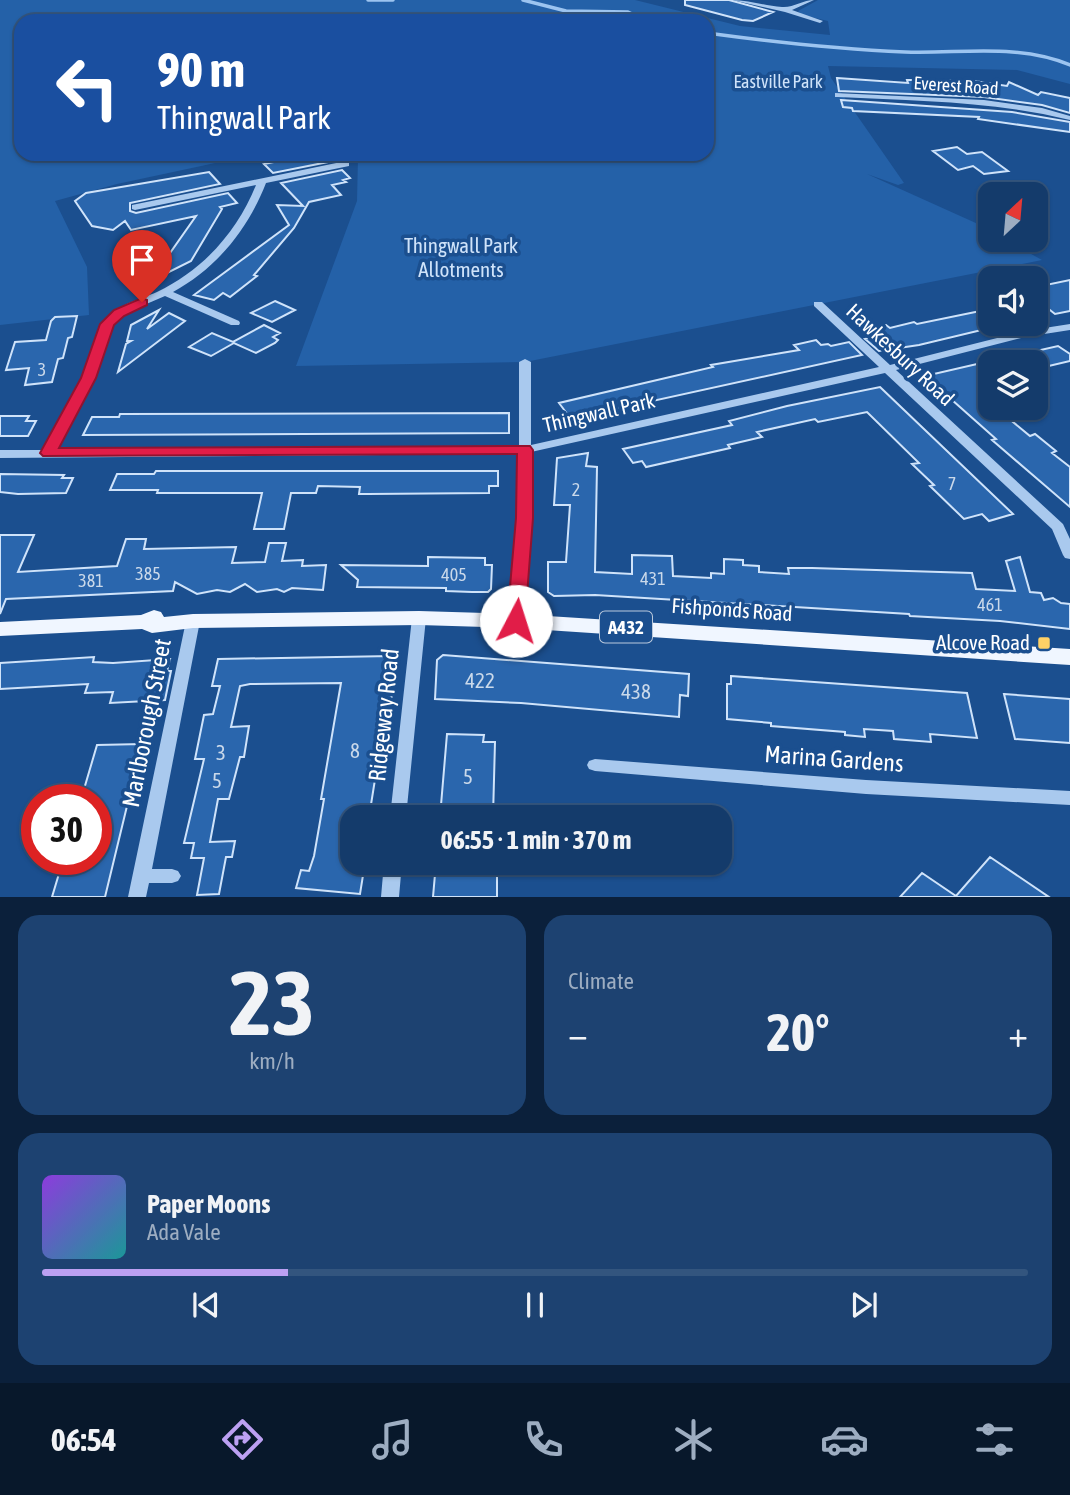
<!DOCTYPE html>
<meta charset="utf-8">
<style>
:root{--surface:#143b6b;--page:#1d4271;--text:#f1f3f6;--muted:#9dadc1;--line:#33557e;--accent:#bca0f2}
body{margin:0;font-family:"Asap Condensed",sans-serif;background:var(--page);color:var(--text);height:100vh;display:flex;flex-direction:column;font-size:26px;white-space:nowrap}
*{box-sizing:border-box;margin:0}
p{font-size:23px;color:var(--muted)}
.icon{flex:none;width:38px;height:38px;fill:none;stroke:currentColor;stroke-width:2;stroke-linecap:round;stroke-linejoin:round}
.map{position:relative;height:897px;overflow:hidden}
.panel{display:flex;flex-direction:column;gap:18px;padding:18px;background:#0b203b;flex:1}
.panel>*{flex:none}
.hud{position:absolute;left:14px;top:14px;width:700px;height:147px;border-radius:21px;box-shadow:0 2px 5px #0004,0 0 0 2px var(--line);background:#1a4fa0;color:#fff;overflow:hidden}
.needle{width:46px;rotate:26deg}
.buttons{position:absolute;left:978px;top:182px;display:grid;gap:14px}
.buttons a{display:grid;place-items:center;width:70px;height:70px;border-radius:14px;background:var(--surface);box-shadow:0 2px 5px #0004,0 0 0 2px var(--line);font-size:35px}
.speed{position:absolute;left:21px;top:784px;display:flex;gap:14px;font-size:35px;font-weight:700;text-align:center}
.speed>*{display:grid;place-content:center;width:91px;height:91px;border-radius:50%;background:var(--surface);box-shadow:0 2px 5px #0004,0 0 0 2px var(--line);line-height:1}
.speed .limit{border:10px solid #d22;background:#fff;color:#111}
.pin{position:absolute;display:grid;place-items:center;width:60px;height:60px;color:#fff;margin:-72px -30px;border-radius:50% 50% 50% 0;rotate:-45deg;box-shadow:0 0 7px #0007}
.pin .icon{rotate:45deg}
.me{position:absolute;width:77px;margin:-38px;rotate:5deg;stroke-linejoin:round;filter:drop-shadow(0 0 5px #0008)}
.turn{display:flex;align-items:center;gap:24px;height:147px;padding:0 28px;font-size:32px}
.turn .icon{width:91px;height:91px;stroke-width:2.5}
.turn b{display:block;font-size:49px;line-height:60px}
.big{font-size:52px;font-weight:700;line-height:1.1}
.panel .tile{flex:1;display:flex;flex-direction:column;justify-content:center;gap:10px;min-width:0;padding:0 24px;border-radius:21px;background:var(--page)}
.panel .dial{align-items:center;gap:0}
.dial b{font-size:91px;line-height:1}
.song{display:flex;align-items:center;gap:21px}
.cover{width:84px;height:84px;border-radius:10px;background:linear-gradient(135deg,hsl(270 70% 55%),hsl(180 70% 35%))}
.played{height:7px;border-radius:4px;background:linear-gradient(90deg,var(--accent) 25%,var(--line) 25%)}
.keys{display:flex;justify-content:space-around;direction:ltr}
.heat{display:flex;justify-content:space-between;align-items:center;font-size:38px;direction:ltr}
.panel .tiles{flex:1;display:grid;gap:18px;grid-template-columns:1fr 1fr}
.tile:last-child{grid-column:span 2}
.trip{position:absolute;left:340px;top:805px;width:392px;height:70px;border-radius:21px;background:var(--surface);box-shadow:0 2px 5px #0004,0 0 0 2px var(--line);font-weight:700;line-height:70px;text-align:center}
.tab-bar{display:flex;height:112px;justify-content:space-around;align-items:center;background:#08182b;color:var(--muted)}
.tab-bar .icon{width:49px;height:49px}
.tab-bar .selected{color:var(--accent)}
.tab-bar b{font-size:32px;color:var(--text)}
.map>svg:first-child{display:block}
</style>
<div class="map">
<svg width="1070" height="897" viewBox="0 0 1070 897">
<rect width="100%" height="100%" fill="#1b4f8f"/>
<!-- green -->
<path fill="#2461a8" d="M0,0H635L740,26L830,35L828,21L802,15L798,11L818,0H1070V84L1017,70L828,66L831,78L904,183L898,185L867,174L978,224L990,231V240H1006L1042,260L525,362L296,366L357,201L358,157L355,154H707V21H21V154H257L117,184L55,201L87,267L89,315L0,325Z"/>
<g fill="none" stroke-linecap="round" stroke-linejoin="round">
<!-- stream -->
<path stroke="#9cc4f0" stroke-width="3.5" d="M368,0H393
M523,0L566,11L628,12L632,14L631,17L653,21
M707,33C773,42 838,49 905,52C960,54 1018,43 1070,65"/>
</g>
<!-- building -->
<path fill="#2a66ad" stroke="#cfe3fa" stroke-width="2" d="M685,0H729L773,12L753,21L742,20L685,5Z
M837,78L908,83L907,80H913L974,81L1007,86L1009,82L1038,95L1041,92L1070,98V113L1042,105L984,97L839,91Z
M841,100L1012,112L1070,122V132L978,119L979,117L853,111L852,108L843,107Z
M957,147L967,154L982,152L1008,171L984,174L973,166L958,170L933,151Z
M313,154H327L333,161L273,173L264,164Z
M342,170L350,178L343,180L346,182L332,185L341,195L309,202L294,228L254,275L257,276L230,297L223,293L214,300L194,295L289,225L277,205L303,206L281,183Z
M209,172L220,184L130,203V211L136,213L228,193L237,203L220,207L222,209L191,261L147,283L125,278L158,261L163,263L196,216L131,230L125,221L113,230L92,226L75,201L86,193Z
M1070,280V311L1055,314L1036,299V287Z
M275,301L295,310L272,322L251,313Z
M990,309V328L919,345L879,351L865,339L873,337L864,329L886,325L890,328L914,322L917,324Z
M159,310L147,329L169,313L185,321L118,372L126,344L131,341H127L131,325Z
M77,316L72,337L68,338L63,358L58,359L52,382L25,385L29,368L6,370L15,342L46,340L51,321L55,317Z
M264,325L280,333L273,337L278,340L275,343L256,353L234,343L211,356L189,347L212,333L233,342Z
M816,340L821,345L828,344L831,346L849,342L862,355L598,413L596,410L595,414L571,419L559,403L713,367L711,365L799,350L794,345Z
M1058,346L1070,354V361L1036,369V351Z
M990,361V408H996L1030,436L1035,434L1056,451L1052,453L1070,467V507L992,440L996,439L925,376Z
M880,387L1013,514L989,521L982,514L964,519L930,486L934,485L912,464L919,463L867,412L818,422L815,419L757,432L762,437L728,445L730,448L646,467L642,461L633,463L623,449L732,425L729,421L787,406Z
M509,413V433L83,435L92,417H119L120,414Z
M0,416H29L26,421H36L28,436H0Z
M588,453L586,466L597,467L595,572L632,574V555L672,556L673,576L711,578V573L724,574V559L743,560V565L759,566V572L789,574L788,568H812L972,573L976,589L1015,591L1006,561L1020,557L1030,592L1041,593L1044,600L1053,598L1061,603L1070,604V629L1000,621L910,616L909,614L595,595L554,596L548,592V562H566L570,505H554L557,458Z
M156,471H498V486H489V493L368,494H359L360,487L318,486L316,493H291L284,529H254L262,493H157L158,490H110L117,474H154Z
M0,474L64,475L62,478H73L66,493L18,494L0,492Z
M0,535H34L18,572L117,566L126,539H146L144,549L236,547L232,563L265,562L269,543H286L282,561L303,560L302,566L326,565L323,590L292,588L284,592L277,589L257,592L245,584L230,592L217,590L197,594L175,582L173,591L6,599L0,614Z
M428,557L485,558V565H492L491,589L488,592H472L446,591V588L357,587L358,580L341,565L428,566Z
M443,655L689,674L688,696L680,695L679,717L521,703L435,699L437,660Z
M391,656L386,693H392L389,717H385L369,817H352V863H365L360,894L296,888L301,870L309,871L314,856L324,799H321L341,683L250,684L240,686L231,727L249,726L244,757H240L229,799H218L210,842L235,841L232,857H226L219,894L197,895L204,858H191L194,843H184L204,759H195L204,715L213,714L220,686H212L218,659Z
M94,657L93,662L113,663L170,659L167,671H171L165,700L110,703L113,692L85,693L88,684L0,689V663Z
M731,676L967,693L977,738L930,734L931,742L894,739L893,731L864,729L865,737L845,735V732L771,726V723L727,719V684H731Z
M1004,694L1070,699V743L1015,739Z
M447,734L484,735L483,742H495L493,817H440Z
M142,744L105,897H52L61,867H75L77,859H96V800H83L84,796H82L97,745Z
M990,857L1049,897H900L922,873L956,896Z
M436,863H490V869H497V897H433Z"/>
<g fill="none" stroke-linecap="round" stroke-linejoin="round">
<!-- minor -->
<path fill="#a9c9ee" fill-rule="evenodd" d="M732,0C749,0 765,6 782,7C793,8 803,0 814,0L792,10L823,21L820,23L785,12Z
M835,93L984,100L1042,108L1070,116V120C994,101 916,101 838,97H835Z
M346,161L349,162V166L266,183C248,229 217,268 173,292L239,321L240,323L239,325H231L165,296L130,311L113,324L108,334L90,387L56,450L519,446V362L525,359L531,362V445L879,367L814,306V302H822L890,365L1025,331L1070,324V330L1025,337L896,370L1063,524L1070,539V559L1065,558L1063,555L1052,529L885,373L531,452L532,518L523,621L521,625H511L509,621L518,518L519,454L0,458V450H44C57,427 71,404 82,379C91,360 91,336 105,320C118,304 139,300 157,292C203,270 237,232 256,185L135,210L132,209V205Z
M419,613L424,614L426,618L406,817H390L412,618L414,614Z
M193,616L198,617L200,621L152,869H172L178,871L181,876L178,881L172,883H149L146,897H128L186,621L188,617Z
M595,759L866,780L1070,791V805L866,794L595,771L589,769L587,765L589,761Z
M384,863H402L399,897H381Z"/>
<!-- major -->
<path fill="#f0f6ff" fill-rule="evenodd" d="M154,610L161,612L164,617L193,614L419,611L516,614L1070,649V665L516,628L419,625L193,628L152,633L142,629L0,636V622L141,615Z"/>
</g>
<!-- route -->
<path fill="#e11d48" stroke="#92132f" stroke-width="2" d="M142,298L147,300V305L124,316L114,325L96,378L59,448L530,446L533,450V518L525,621L523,625H509L507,621L516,518L517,454L43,456L40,453L81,378L100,324L114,310Z"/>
<!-- markers -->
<rect fill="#ffd166" stroke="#1b4f8f" stroke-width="2.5" x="1037" y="636" width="14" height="14" rx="3.5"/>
<g text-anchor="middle" stroke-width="7" stroke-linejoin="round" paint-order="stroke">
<!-- far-park labels -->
<g font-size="18" fill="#cfe3fa" stroke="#1b4f8f">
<text x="778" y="88">Eastville Park</text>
</g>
<!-- far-street labels -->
<g font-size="18" fill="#fff" stroke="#1b4f8f">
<text transform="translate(956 86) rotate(4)" y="6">Everest Road</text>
</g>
<!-- number labels -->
<g font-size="18" fill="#cad9ea">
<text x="42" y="376">3</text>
<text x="952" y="490">7</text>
<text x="576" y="496">2</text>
<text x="148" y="580">385</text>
<text x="454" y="581">405</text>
<text x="653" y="585">431</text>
<text x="91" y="587">381</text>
<text x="990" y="611">461</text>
</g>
<!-- shield labels -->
<rect fill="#1b4f8f" stroke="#bbcadd" stroke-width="2" x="600" y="611.5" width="52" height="31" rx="5"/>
<g font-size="19" font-weight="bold" fill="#fff">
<text x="626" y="634">A432</text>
</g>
<!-- park labels -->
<g font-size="21" fill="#cfe3fa" stroke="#1b4f8f">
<text x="461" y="253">Thingwall Park<tspan x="461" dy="24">Allotments</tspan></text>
</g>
<!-- street labels -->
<g font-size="21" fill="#fff" stroke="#1b4f8f">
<text transform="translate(900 355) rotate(43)" y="7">Hawkesbury Road</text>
<text transform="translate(599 413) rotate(-13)" y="7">Thingwall Park</text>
<text transform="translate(732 610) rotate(4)" y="7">Fishponds Road</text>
</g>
<!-- poi labels -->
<g font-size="21" fill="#fff" stroke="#1b4f8f" text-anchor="end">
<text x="1030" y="650">Alcove Road</text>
</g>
<!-- near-number labels -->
<g font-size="21" fill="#cad9ea">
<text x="480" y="688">422</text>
<text x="636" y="699">438</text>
<text x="355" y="758">8</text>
<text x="221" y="760">3</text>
<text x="468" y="784">5</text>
<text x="217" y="788">5</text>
</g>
<!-- near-street labels -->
<g font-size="24" fill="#fff" stroke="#1b4f8f">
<text transform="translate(384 715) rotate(-84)" y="8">Ridgeway Road</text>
<text transform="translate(147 723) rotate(-79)" y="8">Marlborough Street</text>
<text transform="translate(834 759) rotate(4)" y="8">Marina Gardens</text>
</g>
</g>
</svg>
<div class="buttons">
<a><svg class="needle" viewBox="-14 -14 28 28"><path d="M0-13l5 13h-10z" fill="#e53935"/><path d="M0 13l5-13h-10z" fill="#9dadc1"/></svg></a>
<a><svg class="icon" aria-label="sound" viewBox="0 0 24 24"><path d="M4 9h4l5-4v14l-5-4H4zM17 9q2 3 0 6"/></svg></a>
<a><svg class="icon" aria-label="layers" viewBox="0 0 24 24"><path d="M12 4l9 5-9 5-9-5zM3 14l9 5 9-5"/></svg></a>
</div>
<div class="speed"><div class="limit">30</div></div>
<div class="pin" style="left:142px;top:302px;background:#d93025"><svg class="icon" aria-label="arrive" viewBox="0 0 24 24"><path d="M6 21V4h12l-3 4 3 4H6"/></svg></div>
<svg class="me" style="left:516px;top:621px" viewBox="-20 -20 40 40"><circle r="19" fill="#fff"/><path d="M0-13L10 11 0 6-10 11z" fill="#e11d48"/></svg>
<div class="trip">06:55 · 1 min · 370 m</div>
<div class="hud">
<div class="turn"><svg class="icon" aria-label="left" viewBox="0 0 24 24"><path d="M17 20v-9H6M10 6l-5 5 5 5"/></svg><div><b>90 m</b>Thingwall Park</div></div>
</div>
</div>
<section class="panel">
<div class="tiles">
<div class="tile dial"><b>23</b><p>km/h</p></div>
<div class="tile"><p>Climate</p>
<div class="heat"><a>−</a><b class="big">20°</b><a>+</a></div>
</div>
<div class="tile">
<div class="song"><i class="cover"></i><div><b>Paper Moons</b><p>Ada Vale</p></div></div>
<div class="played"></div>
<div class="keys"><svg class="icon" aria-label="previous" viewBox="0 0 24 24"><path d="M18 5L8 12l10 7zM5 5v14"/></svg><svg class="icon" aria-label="pause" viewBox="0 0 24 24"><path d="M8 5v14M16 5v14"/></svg><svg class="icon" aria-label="next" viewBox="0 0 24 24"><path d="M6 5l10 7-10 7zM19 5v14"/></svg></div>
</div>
</div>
</section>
<nav class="tab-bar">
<b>06:54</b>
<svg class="icon selected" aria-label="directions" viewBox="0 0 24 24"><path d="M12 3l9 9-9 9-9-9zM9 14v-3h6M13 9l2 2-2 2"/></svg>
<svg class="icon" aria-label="music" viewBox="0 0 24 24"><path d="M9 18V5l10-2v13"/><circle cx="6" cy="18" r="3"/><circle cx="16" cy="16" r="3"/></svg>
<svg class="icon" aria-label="phone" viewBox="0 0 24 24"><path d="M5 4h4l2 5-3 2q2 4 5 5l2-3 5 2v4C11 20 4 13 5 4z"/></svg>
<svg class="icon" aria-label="climate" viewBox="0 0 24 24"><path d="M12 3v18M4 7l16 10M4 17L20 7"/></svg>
<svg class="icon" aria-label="car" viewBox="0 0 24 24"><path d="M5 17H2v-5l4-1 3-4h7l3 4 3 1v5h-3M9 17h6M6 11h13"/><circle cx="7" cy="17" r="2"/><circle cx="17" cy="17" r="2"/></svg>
<svg class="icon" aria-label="filters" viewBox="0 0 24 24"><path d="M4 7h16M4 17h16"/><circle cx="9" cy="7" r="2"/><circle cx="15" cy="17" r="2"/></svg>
</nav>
